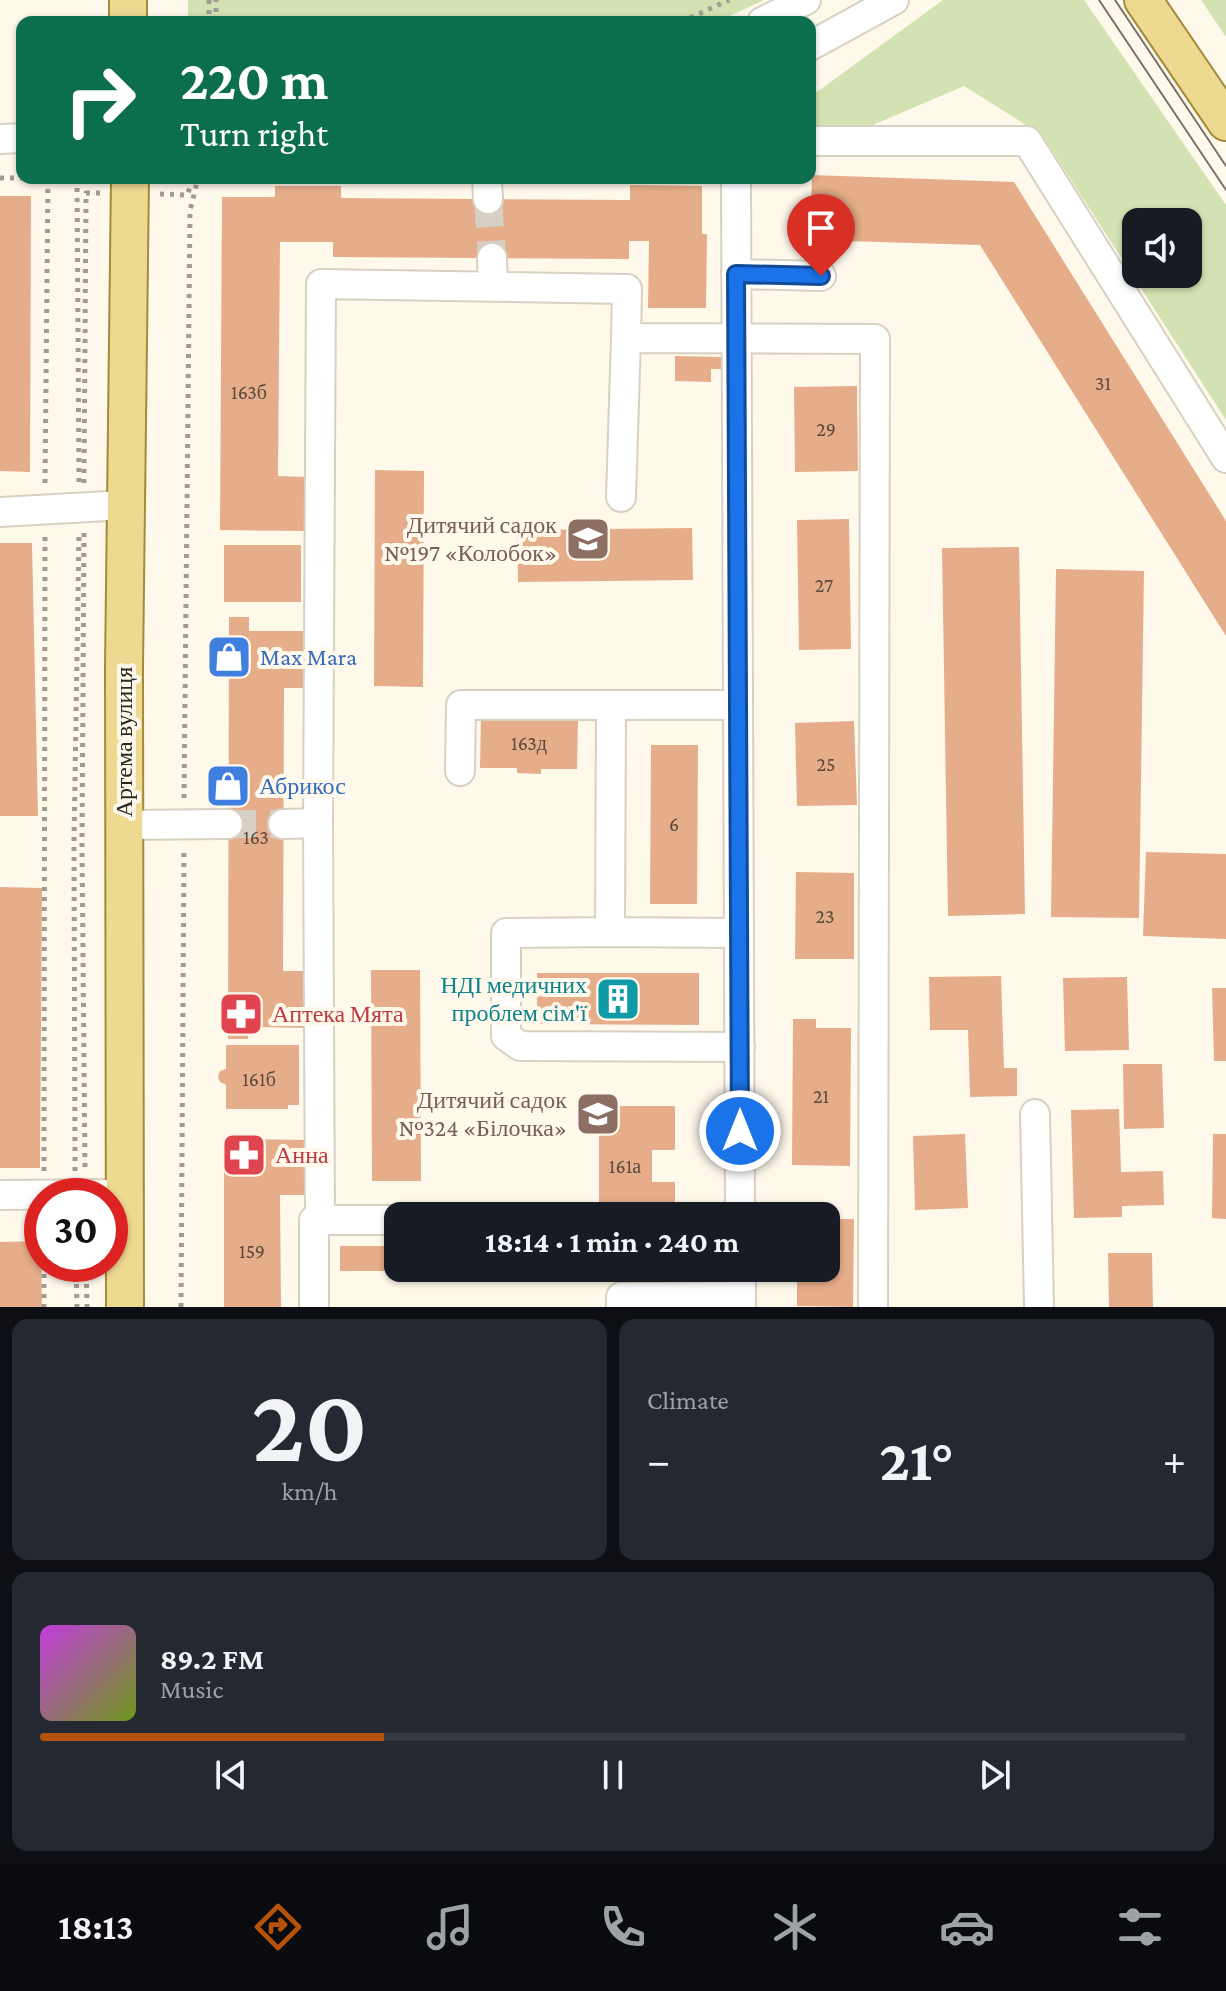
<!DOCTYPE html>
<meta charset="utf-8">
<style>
:root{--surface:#171b24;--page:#242831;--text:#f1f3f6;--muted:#9ea1a6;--line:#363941;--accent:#b45309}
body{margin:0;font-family:"Crimson Pro",serif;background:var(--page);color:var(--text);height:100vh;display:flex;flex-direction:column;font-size:30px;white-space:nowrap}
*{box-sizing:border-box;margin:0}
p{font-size:26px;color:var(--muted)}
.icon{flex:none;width:44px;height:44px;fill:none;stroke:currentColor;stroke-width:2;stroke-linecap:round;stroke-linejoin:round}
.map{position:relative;height:1307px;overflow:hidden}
.side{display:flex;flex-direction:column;gap:12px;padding:12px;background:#0d0f14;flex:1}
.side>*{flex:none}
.banner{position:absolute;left:16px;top:16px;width:800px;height:168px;border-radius:16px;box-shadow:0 2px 6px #0004;background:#0b6e4f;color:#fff;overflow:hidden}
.tools{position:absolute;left:1122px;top:208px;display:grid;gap:16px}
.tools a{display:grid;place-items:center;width:80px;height:80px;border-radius:16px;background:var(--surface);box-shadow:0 2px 6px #0004;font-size:40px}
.speed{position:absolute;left:24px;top:1178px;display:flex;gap:16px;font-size:40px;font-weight:700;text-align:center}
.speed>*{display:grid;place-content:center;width:104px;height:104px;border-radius:50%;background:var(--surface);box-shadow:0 2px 6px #0004;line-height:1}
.speed .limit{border:12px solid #d22;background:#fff;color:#111}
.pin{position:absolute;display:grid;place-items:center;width:68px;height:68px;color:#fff;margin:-82px -34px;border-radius:50% 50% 50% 0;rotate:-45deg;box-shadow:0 0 8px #0007}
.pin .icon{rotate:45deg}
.me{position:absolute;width:88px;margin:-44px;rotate:0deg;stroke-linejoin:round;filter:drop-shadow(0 0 6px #0008)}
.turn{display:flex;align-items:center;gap:28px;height:168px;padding:0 32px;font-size:36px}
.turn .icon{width:104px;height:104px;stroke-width:2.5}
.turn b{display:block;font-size:56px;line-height:68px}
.big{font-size:60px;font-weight:700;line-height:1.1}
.side .tile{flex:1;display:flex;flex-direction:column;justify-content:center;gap:12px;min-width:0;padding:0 28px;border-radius:16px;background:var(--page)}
.side .dial{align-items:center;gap:0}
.dial b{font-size:104px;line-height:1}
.song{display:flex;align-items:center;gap:24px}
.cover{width:96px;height:96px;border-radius:12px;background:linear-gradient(135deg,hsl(290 70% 55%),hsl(80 70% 35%))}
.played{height:8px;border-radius:4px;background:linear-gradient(90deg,var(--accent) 30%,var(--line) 30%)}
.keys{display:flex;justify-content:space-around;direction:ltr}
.heat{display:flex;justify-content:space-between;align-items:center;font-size:44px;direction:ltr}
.side .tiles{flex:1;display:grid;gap:12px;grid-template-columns:1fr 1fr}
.tile:last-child{grid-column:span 2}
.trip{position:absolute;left:384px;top:1202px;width:456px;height:80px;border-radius:16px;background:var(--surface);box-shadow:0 2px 6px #0004;font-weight:700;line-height:80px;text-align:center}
.dock{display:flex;height:128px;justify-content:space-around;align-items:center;background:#090b0e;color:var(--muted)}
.dock .icon{width:56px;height:56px}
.dock .active{color:var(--accent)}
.dock b{font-size:36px;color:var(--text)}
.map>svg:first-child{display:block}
</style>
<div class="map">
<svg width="1226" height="1307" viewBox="0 0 1226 1307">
<rect width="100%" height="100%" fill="#fff9ec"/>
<!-- green -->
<path fill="#d2e2b2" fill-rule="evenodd" d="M188,0H764L717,22H188Z
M943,0H1084L1226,205V420L1042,135L964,86L854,133L810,125V97ZM1136,222H1188V274H1136Z
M1201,0H1226V37Z"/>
<!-- building -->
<path fill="#e5ad89" d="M812,175L1014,182L1226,521V636L980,245L810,240Z
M630,185L702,186V234H707L706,308H648L649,241H629V259L333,257V242H280L278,476L308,477L307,531L220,530L222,197H275V186H341V198L630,200Z
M0,196H31L30,472L0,471Z
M675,356L721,357V369H711V382L675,381Z
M857,386L858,471L795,472L794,387Z
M375,470L424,471L423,687L374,686Z
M849,519L851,649L799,650L797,520Z
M692,528L693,580L518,582L517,530Z
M0,543H32L38,816H0Z
M224,545H301V602H224Z
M1019,547L1025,914L948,916L942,548Z
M1056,569L1144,571L1139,918L1051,917Z
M229,617H249V631H314V688H284L283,971H314V1028L248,1027V1039H228Z
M481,717L578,718L577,769H541V774L517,773V768H480Z
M854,721L857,805L797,806L795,723Z
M651,745H698L697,904H650Z
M1146,852L1226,854V939L1143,936Z
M796,872L854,873V959H795Z
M0,887L42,888L40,1168H0Z
M371,970H420L421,1181H372Z
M537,973H699V1025L537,1024Z
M1001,976L1004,1068H1017V1096L970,1097L968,1030H930L929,977Z
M1127,977L1129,1050L1065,1051L1063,978Z
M1212,988H1226V1061H1214Z
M793,1019H816V1028H851L850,1166L792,1165Z
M226,1045H299V1105H288V1109H226V1085L220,1082L218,1077L220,1071L226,1069Z
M1123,1064H1162L1164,1128L1124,1129Z
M599,1106H675V1150H652V1182H675V1216H599Z
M1119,1109L1121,1172L1163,1171L1164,1205L1122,1206V1217L1074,1218L1071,1110Z
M965,1134L968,1208L915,1210L913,1136Z
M1213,1134H1226V1219L1212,1218Z
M224,1139L313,1140V1195H280L281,1307H224Z
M826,1219H854L853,1307L797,1306V1268H826Z
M41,1241L42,1307H0V1242Z
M340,1246H398V1268H436V1271H340Z
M1108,1253H1152L1153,1307H1109Z"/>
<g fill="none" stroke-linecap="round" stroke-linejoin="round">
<!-- minor-tunnel -->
<path stroke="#d5cfc4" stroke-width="28" stroke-dasharray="28 14" stroke-linecap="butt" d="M488,199L492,258
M228,824H283"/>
<!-- minor casing -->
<g stroke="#d8d1c2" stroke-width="32">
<path id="minor" d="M762,22L806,0
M810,46L894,0
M0,139L22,138
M810,141H1027L1226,458
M487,178L488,199
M736,178L740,1216
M492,258L493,286
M736,274L821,276
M621,497L626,338
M0,512L126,505
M611,706L610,932L739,933
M460,771L461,705H738
M283,824L318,823
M124,825L228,824
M610,932L506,933V1036L520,1046L740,1047
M1035,1114L1039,1307
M0,1195L125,1194
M398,1220H320L318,823L321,284L627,289L626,338L875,339L873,1307
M741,1268V1307
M314,1307V1220H320
M621,1307V1297L741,1296"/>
</g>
<!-- major casing -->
<g stroke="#a28b3a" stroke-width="40">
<path id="major" d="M1143,0L1226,122
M128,22V0
M125,1307L124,668L130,178"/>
</g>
<!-- path -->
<path stroke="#a19c93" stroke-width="5" stroke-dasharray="4 6" stroke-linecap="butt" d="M209,0V22
M216,22V0
M681,22L729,0
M0,178H96
M77,178L79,483
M183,179L212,180V178
M160,194L187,195L194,178
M45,483L48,178
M84,483L86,193H102
M84,533L82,845L85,1171
M184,798L190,211L198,178
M44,1171L45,533
M75,1171L74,842L79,533
M44,1264V1307
M76,1264L77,1307
M86,1264L87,1307
M181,1307L184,848"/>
<!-- minor -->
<use href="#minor" stroke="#fff" stroke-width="28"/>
<!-- major -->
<use href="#major" stroke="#eed991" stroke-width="36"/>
<!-- tram -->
<path stroke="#76726a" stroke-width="2" d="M1099,0L1226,190
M1115,0L1226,166"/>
</g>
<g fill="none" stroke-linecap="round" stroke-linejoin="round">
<!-- route casing -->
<g stroke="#114b97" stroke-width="20">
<path id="route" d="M740,1131L736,274L821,276"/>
</g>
<!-- route -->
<use href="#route" stroke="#1a73e8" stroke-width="14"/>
</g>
<!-- icons -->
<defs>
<g id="school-square" transform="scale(2.3)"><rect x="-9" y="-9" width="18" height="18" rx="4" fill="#8d6e63" stroke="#fff9ec"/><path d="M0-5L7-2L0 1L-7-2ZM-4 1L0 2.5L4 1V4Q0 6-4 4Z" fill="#fff"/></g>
<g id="shop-square" transform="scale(2.3)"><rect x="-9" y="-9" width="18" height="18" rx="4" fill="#3f7fe0" stroke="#fff9ec"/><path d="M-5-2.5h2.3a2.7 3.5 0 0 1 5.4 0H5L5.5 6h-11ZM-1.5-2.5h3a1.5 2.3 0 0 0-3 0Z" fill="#fff"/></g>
<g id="building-square" transform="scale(2.3)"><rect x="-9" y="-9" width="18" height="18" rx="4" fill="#0f9aa8" stroke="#fff9ec"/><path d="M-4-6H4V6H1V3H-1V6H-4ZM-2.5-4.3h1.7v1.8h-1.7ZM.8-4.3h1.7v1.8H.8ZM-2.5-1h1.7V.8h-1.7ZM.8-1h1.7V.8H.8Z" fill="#fff"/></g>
<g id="pharmacy-square" transform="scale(2.3)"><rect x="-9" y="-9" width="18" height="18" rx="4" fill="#e0444e" stroke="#fff9ec"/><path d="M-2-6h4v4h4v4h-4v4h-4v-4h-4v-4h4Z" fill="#fff"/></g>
</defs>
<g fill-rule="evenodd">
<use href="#school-square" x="588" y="539"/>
<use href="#shop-square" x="229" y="657"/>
<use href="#shop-square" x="228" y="786"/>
<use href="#building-square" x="618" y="999"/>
<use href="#pharmacy-square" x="241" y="1014"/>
<use href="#school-square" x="598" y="1114"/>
<use href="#pharmacy-square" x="244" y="1155"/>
</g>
<g text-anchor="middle" stroke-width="8" stroke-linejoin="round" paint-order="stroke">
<!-- number labels -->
<g font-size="20" fill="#5a493c">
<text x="1103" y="390">31</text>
<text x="249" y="399">163б</text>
<text x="826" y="436">29</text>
<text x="824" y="592">27</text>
<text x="529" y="750">163д</text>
<text x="826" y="771">25</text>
<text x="674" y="831">6</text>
<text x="256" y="844">163</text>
<text x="825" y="923">23</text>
<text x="259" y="1086">161б</text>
<text x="821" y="1103">21</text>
<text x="625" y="1173">161а</text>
<text x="252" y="1258">159</text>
</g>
<!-- education labels -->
<g font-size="24" fill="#785e54" stroke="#fff9ec" text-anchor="end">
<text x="557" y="533">Дитячий садок<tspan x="557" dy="28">№197 «Колобок»</tspan></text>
<text x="567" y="1108">Дитячий садок<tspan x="567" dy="28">№324 «Білочка»</tspan></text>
</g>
<!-- shop labels -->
<g font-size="24" fill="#366cbe" stroke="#fff9ec" text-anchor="start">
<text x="260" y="665">Max Mara</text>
<text x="259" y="794">Абрикос</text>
</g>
<!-- street labels -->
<g font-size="24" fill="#2b2823" stroke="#fff9ec">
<text transform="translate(124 742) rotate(-90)" y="8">Артема вулиця</text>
</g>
<!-- culture labels -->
<g font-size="24" fill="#0d838f" stroke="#fff9ec" text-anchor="end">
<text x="587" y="993">НДІ медичних<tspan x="587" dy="28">проблем сім'ї</tspan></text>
</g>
<!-- health labels -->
<g font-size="24" fill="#be3a42" stroke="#fff9ec" text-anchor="start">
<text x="272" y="1022">Аптека Мята</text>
<text x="275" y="1163">Анна</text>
</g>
</g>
</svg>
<div class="tools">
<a><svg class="icon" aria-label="sound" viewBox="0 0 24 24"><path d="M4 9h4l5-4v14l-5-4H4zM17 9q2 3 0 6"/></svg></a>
</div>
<div class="speed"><div class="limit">30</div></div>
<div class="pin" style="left:821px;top:276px;background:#d93025"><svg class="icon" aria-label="arrive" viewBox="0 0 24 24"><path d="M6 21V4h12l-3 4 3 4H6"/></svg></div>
<svg class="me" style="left:740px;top:1131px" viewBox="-20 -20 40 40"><circle r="17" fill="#1a73e8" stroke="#fff" stroke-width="3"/><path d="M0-11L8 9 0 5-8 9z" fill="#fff"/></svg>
<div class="trip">18:14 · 1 min · 240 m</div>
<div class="banner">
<div class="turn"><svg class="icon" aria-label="right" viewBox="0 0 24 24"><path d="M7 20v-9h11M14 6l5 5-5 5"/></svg><div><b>220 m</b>Turn right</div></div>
</div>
</div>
<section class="side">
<div class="tiles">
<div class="tile dial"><b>20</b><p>km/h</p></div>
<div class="tile"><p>Climate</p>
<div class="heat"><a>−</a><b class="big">21°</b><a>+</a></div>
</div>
<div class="tile">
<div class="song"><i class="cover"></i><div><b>89.2 FM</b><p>Music</p></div></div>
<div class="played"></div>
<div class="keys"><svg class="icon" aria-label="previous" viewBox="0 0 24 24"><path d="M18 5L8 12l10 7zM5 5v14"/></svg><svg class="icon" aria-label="pause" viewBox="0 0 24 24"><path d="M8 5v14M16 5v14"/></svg><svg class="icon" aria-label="next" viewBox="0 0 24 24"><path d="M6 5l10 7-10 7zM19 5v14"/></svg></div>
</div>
</div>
</section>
<nav class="dock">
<b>18:13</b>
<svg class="icon active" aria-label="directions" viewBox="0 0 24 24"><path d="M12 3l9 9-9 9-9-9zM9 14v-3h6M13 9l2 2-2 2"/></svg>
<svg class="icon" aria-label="music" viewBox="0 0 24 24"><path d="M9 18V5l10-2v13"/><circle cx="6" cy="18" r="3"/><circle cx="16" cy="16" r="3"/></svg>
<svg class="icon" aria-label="phone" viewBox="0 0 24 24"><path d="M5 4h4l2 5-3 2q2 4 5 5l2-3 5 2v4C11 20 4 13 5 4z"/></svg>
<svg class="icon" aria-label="climate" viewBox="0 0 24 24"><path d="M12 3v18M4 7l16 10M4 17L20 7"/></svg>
<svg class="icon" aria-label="car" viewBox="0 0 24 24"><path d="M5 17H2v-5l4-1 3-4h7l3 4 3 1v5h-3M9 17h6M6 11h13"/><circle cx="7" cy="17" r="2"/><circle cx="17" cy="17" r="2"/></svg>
<svg class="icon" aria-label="filters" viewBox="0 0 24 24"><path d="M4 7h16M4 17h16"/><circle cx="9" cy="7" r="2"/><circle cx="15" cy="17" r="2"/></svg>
</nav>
